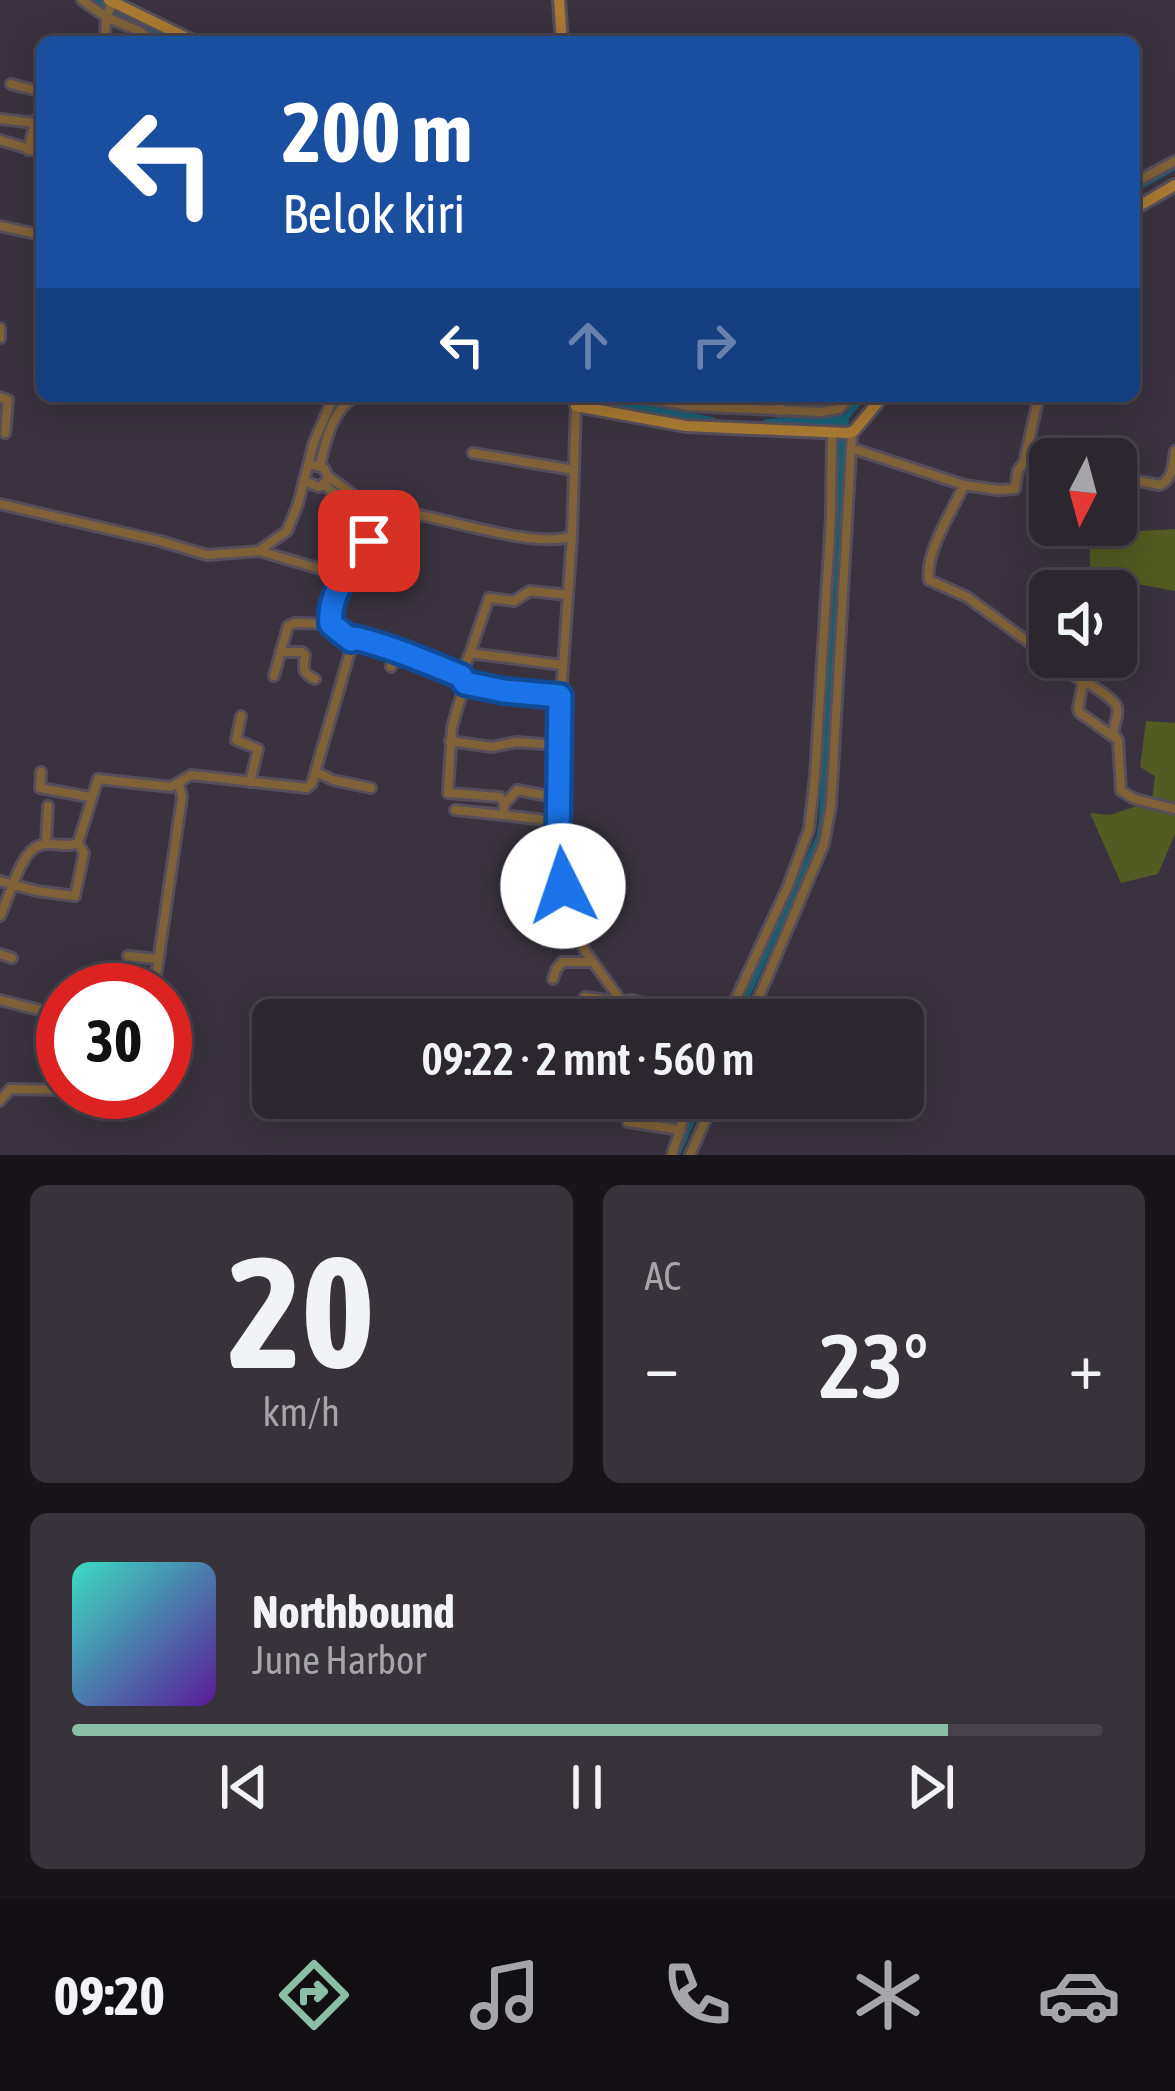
<!DOCTYPE html>
<html lang="id">
<meta charset="utf-8">
<style>
:root{--surface:#2c262f;--page:#38323b;--text:#f1f3f6;--muted:#a6a5aa;--line:#48434b;--accent:#8abfa5}
body{margin:0;font-family:"Asap Condensed",sans-serif;background:var(--page);color:var(--text);height:100vh;display:flex;flex-direction:column;font-size:45px;white-space:nowrap}
*{box-sizing:border-box;margin:0}
p{font-size:39px;color:var(--muted)}
.icon{flex:none;width:66px;height:66px;fill:none;stroke:currentColor;stroke-width:2;stroke-linecap:round;stroke-linejoin:round}
.map{position:relative;height:1155px;overflow:hidden}
.side{display:flex;flex-direction:column;gap:30px;padding:30px;background:#18151a;flex:1}
.side>*{flex:none}
.top-card{position:absolute;left:36px;top:36px;width:1104px;height:366px;border-radius:18px;box-shadow:0 6px 30px #0003,0 0 0 3px var(--line);background:#1a4fa0;color:#fff;overflow:hidden}
.needle{width:78px;rotate:186deg}
.buttons{position:absolute;left:1029px;top:438px;display:grid;gap:24px}
.buttons a{display:grid;place-items:center;width:108px;height:108px;border-radius:18px;background:var(--surface);box-shadow:0 6px 30px #0003,0 0 0 3px var(--line);font-size:60px}
.speed{position:absolute;left:36px;top:963px;display:flex;gap:24px;font-size:60px;font-weight:700;text-align:center}
.speed>*{display:grid;place-content:center;width:156px;height:156px;border-radius:50%;background:var(--surface);box-shadow:0 6px 30px #0003,0 0 0 3px var(--line);line-height:1}
.speed .limit{border:18px solid #d22;background:#fff;color:#111}
.pin{position:absolute;display:grid;place-items:center;width:102px;height:102px;color:#fff;margin:-51px;border-radius:24px;box-shadow:0 6px 18px #0006}
.me{position:absolute;width:132px;margin:-66px;rotate:356deg;stroke-linejoin:round;filter:drop-shadow(0 0 9px #0008)}
.turn{display:flex;align-items:center;gap:42px;height:252px;padding:0 48px;font-size:54px}
.turn .icon{width:156px;height:156px;stroke-width:2.5}
.turn b{display:block;font-size:84px;line-height:102px}
.lanes{display:flex;align-items:center;height:114px;padding:0 48px;background:#0003;justify-content:center;gap:60px;direction:ltr}
.lanes .off{opacity:.35}
.big{font-size:90px;font-weight:600;line-height:1.1}
.side .tile{flex:1;display:flex;flex-direction:column;justify-content:center;gap:18px;min-width:0;padding:0 42px;border-radius:18px;background:var(--page)}
.side .dial{align-items:center;gap:0}
.dial b{font-size:156px;line-height:1}
.song{display:flex;align-items:center;gap:36px}
.cover{width:144px;height:144px;border-radius:18px;background:linear-gradient(135deg,hsl(170 70% 55%),hsl(270 70% 35%))}
.played{height:12px;border-radius:6px;background:linear-gradient(90deg,var(--accent) 85%,var(--line) 85%)}
.keys{display:flex;justify-content:space-around;direction:ltr}
.heat{display:flex;justify-content:space-between;align-items:center;font-size:66px;direction:ltr}
.side .tiles{flex:1;display:grid;gap:30px;grid-template-columns:1fr 1fr}
.tile:last-child{grid-column:span 2}
.trip{position:absolute;left:252px;top:999px;width:672px;height:120px;border-radius:18px;background:var(--surface);box-shadow:0 6px 30px #0003,0 0 0 3px var(--line);font-weight:600;line-height:120px;text-align:center}
.tabs{display:flex;height:192px;justify-content:space-around;align-items:center;background:#120f13;color:var(--muted)}
.tabs .icon{width:84px;height:84px}
.tabs .active{color:var(--accent)}
.tabs b{font-size:54px;color:var(--text)}
.map>svg:first-child{display:block}
</style>
<div class="map">
<svg width="1175" height="1155" viewBox="0 0 1175 1155">
<rect width="100%" height="100%" fill="#3a333f"/>
<!-- green -->
<path fill="#525b21" d="M1175,529V591L1132,583L1121,596L1116,595V591H1106L1090,586V534Z
M1146,721L1175,723V834L1158,874L1121,883L1090,813L1110,815L1152,801L1155,776L1140,767Z"/>
<g fill="none" stroke-linecap="round" stroke-linejoin="round">
<!-- canal -->
<path stroke="#185e73" stroke-width="6" d="M1134,190L1175,167
M736,1020L819,837L822,821L843,421L864,396
M677,1155L702,1098"/>
<!-- river -->
<path stroke="#185e73" stroke-width="12" d="M97,0L138,23L181,42
M573,396L711,423
M767,425L843,421"/>
<!-- street casing -->
<g stroke="#564f5b" stroke-width="14">
<path id="street" d="M82,0L106,17L139,31L154,42
M105,42L106,17L112,4
M11,84L42,92
M38,91L42,75
M0,119L35,123L42,111
M0,140L42,153
M28,150L35,123
M1134,183L1175,161
M0,226L42,235
M0,328V338
M635,396L689,406L820,412L839,409L852,396
M0,397L8,400L5,433
M779,411L781,396
M851,448L964,485L998,490L1015,489L1018,470L1024,462L1050,463
M473,453L574,470
M1024,462L1039,396
M320,465C326,439 333,409 356,396
M329,477L385,518
M1116,477L1160,485C1173,479 1173,464 1175,451
M305,481L319,487L329,479L324,468L309,464
M324,485L379,528
M964,485C952,512 925,551 929,580L967,597L1083,682C1097,687 1087,682 1100,691C1121,706 1120,706 1113,732L1118,740
M0,504L160,541L207,555L259,551L345,576
M572,536L558,740L560,869L576,929L585,951L635,1020
M260,550L287,531L298,504L314,442L334,396
M351,640L355,638C391,647 426,662 461,676L465,683L504,691L560,696
M280,652H302L305,655C303,669 302,673 315,679
M470,653L489,598L514,601L530,591L568,595
M391,667L396,650
M274,676L288,626L295,623L331,624
M461,676L470,653L562,665
M1083,682L1078,709L1080,713L1118,740L1121,791L1135,799L1175,809
M465,683L452,727L448,793L500,797L504,802V815L559,822
M241,716L236,740L258,749L250,782
M450,741L492,747L516,742L558,745
M41,772L40,788L90,797
M316,772L333,780L371,788
M504,805L517,790L559,798
M455,810L504,815
M46,844L48,806
M518,868L560,869
M0,881L37,891L75,896L84,853L78,843
M0,916C9,899 20,853 38,846C52,840 64,849 78,843L98,779L171,787L191,775L307,788L312,783L352,645L350,637L331,624C327,598 373,521 398,511C440,516 536,550 572,536L576,402
M0,954L12,958
M128,956L158,959
M553,979L556,970L562,962H592
M154,990L182,797L179,784
M585,997L621,1002L632,1000L690,1015
M0,1000L63,1016
M609,1020L625,1007
M726,1020L788,886L809,829L815,776L831,517L832,433
M749,1020L824,844L831,805L852,432
M673,1098L686,1110
M0,1101L10,1089L63,1090
M628,1122L681,1130
M672,1155L686,1110L693,1098
M690,1155L715,1098"/>
</g>
<!-- secondary casing -->
<g stroke="#564f5b" stroke-width="16">
<path id="secondary" d="M109,0L195,42
M559,0L562,42
M1134,209L1175,185
M576,406L686,426L848,433L854,431L883,396"/>
</g>
<!-- street -->
<use href="#street" stroke="#7f6238" stroke-width="8"/>
<!-- secondary -->
<use href="#secondary" stroke="#a77932" stroke-width="10"/>
</g>
<g fill="none" stroke-linecap="round" stroke-linejoin="round">
<!-- route casing -->
<g stroke="#114b97" stroke-width="30">
<path id="route" d="M369,541C353,564 327,595 331,624L351,640L355,638C392,647 426,662 461,676L465,683L504,691L560,696L558,847L563,886"/>
</g>
<!-- route -->
<use href="#route" stroke="#1a73e8" stroke-width="21"/>
</g>
</svg>
<div class="buttons">
<a><svg class="needle" viewBox="-14 -14 28 28"><path d="M0-13l5 13h-10z" fill="#e53935"/><path d="M0 13l5-13h-10z" fill="#a6a5aa"/></svg></a>
<a><svg class="icon" aria-label="sound" viewBox="0 0 24 24"><path d="M4 9h4l5-4v14l-5-4H4zM17 9q2 3 0 6"/></svg></a>
</div>
<div class="speed"><div class="limit">30</div></div>
<div class="pin" style="left:369px;top:541px;background:#d93025"><svg class="icon" aria-label="arrive" viewBox="0 0 24 24"><path d="M6 21V4h12l-3 4 3 4H6"/></svg></div>
<svg class="me" style="left:563px;top:886px" viewBox="-20 -20 40 40"><circle r="19" fill="#fff"/><path d="M0-13L10 11 0 6-10 11z" fill="#1a73e8"/></svg>
<div class="trip">09:22 · 2 mnt · 560 m</div>
<div class="top-card">
<div class="turn"><svg class="icon" aria-label="left" viewBox="0 0 24 24"><path d="M17 20v-9H6M10 6l-5 5 5 5"/></svg><div><b>200 m</b>Belok kiri</div></div>
<div class="lanes"><svg class="icon" aria-label="left" viewBox="0 0 24 24"><path d="M17 20v-9H6M10 6l-5 5 5 5"/></svg><svg class="icon off" aria-label="ahead" viewBox="0 0 24 24"><path d="M12 20V5M6 11l6-6 6 6"/></svg><svg class="icon off" aria-label="right" viewBox="0 0 24 24"><path d="M7 20v-9h11M14 6l5 5-5 5"/></svg></div>
</div>
</div>
<section class="side">
<div class="tiles">
<div class="tile dial"><b>20</b><p>km/h</p></div>
<div class="tile"><p>AC</p>
<div class="heat"><a>−</a><b class="big">23°</b><a>+</a></div>
</div>
<div class="tile">
<div class="song"><i class="cover"></i><div><b>Northbound</b><p>June Harbor</p></div></div>
<div class="played"></div>
<div class="keys"><svg class="icon" aria-label="previous" viewBox="0 0 24 24"><path d="M18 5L8 12l10 7zM5 5v14"/></svg><svg class="icon" aria-label="pause" viewBox="0 0 24 24"><path d="M8 5v14M16 5v14"/></svg><svg class="icon" aria-label="next" viewBox="0 0 24 24"><path d="M6 5l10 7-10 7zM19 5v14"/></svg></div>
</div>
</div>
</section>
<nav class="tabs">
<b>09:20</b>
<svg class="icon active" aria-label="directions" viewBox="0 0 24 24"><path d="M12 3l9 9-9 9-9-9zM9 14v-3h6M13 9l2 2-2 2"/></svg>
<svg class="icon" aria-label="music" viewBox="0 0 24 24"><path d="M9 18V5l10-2v13"/><circle cx="6" cy="18" r="3"/><circle cx="16" cy="16" r="3"/></svg>
<svg class="icon" aria-label="phone" viewBox="0 0 24 24"><path d="M5 4h4l2 5-3 2q2 4 5 5l2-3 5 2v4C11 20 4 13 5 4z"/></svg>
<svg class="icon" aria-label="climate" viewBox="0 0 24 24"><path d="M12 3v18M4 7l16 10M4 17L20 7"/></svg>
<svg class="icon" aria-label="car" viewBox="0 0 24 24"><path d="M5 17H2v-5l4-1 3-4h7l3 4 3 1v5h-3M9 17h6M6 11h13"/><circle cx="7" cy="17" r="2"/><circle cx="17" cy="17" r="2"/></svg>
</nav>
